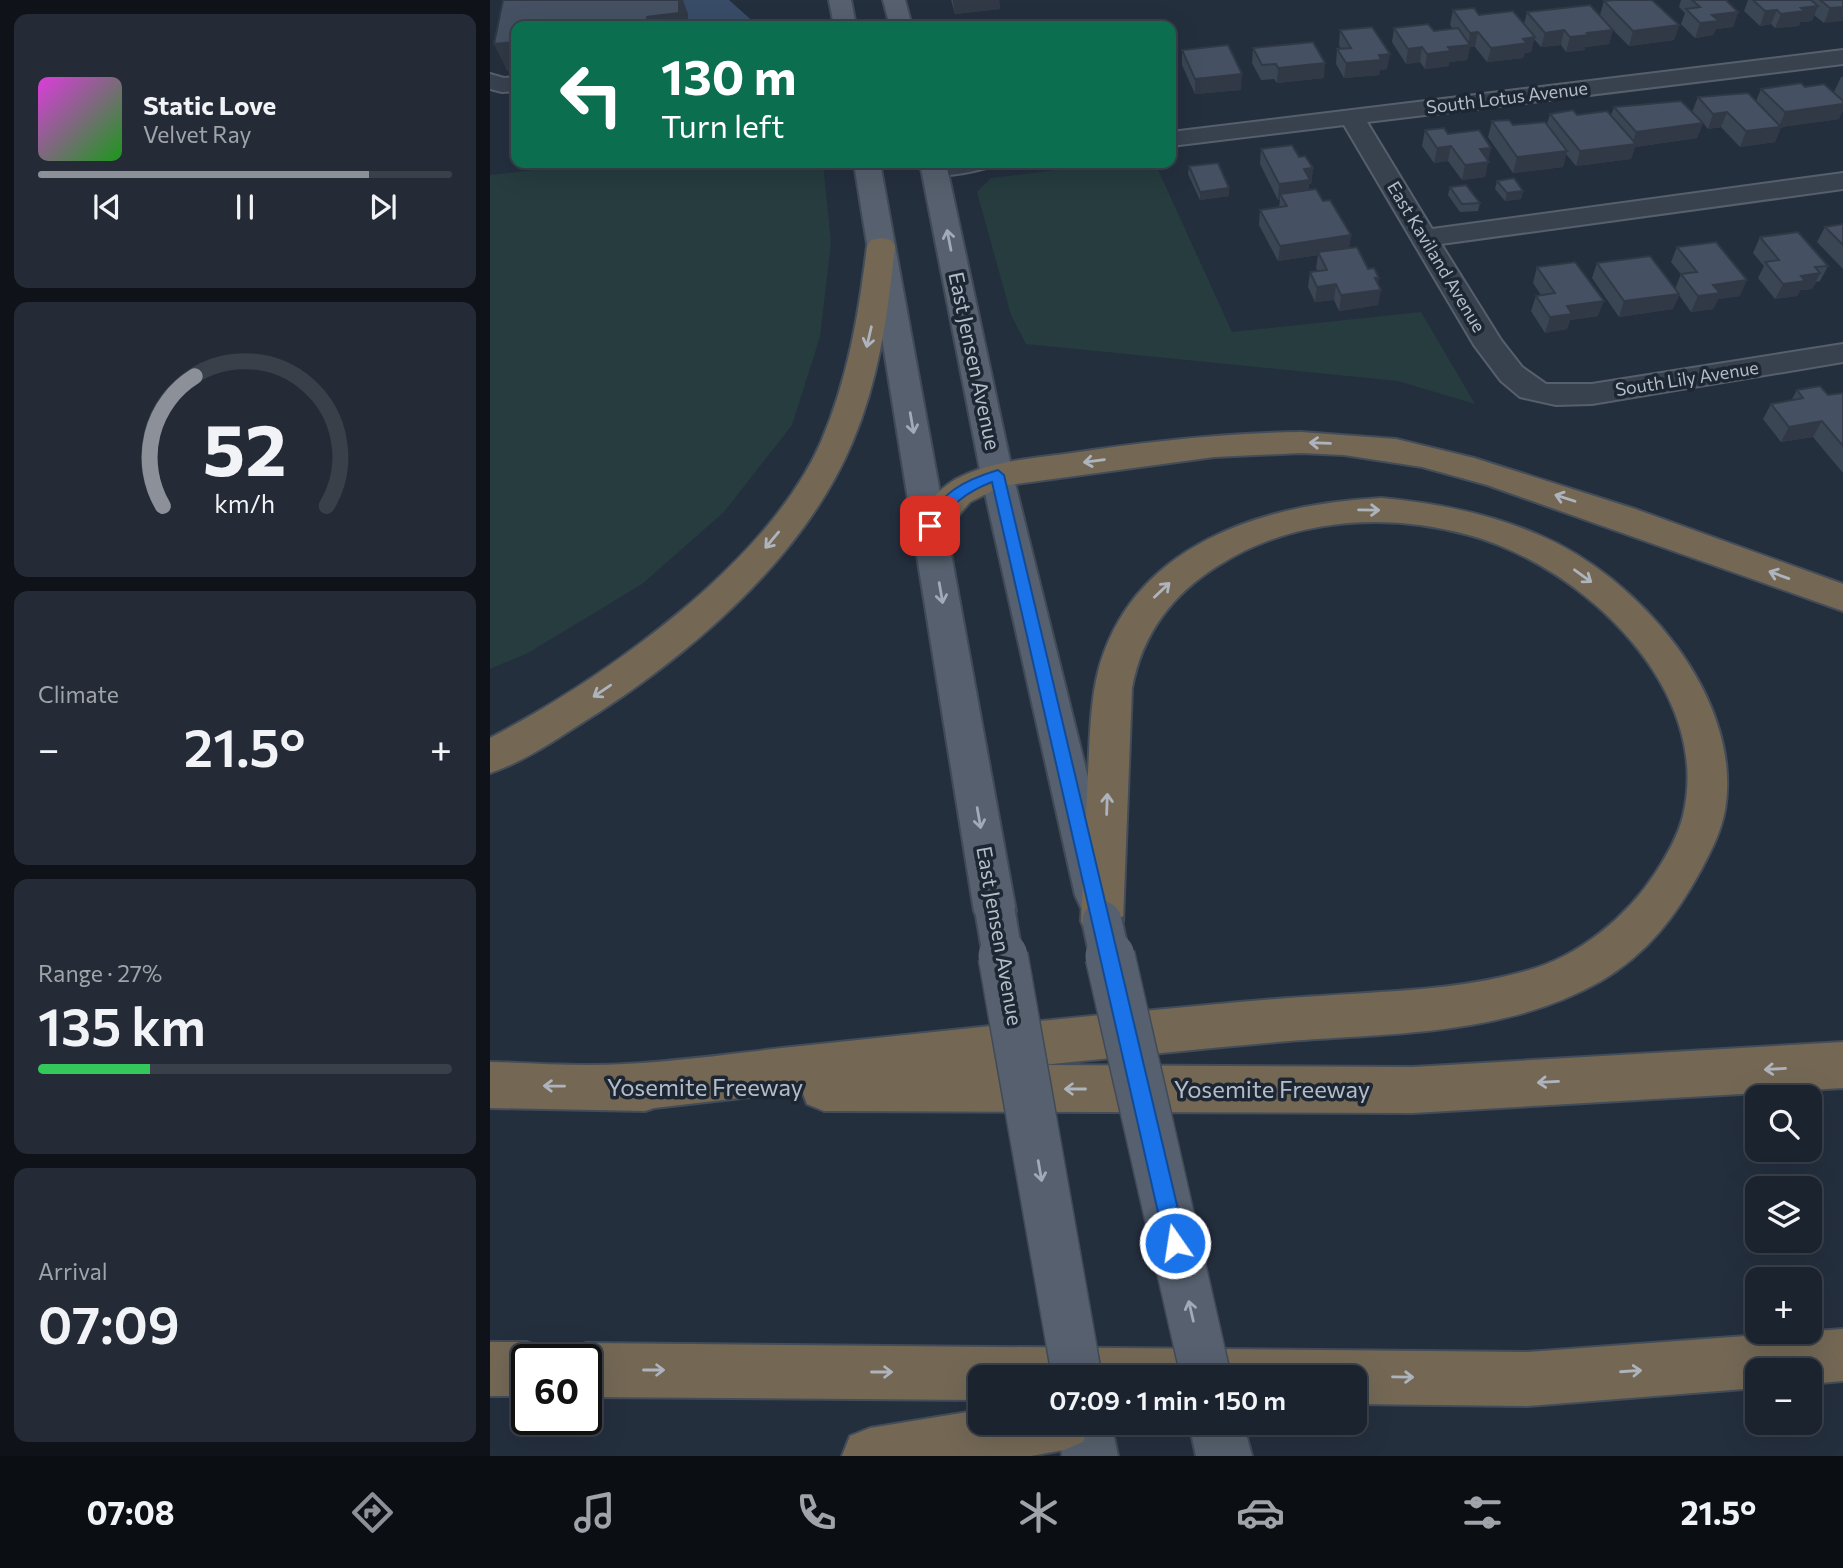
<!DOCTYPE html>
<meta charset="utf-8">
<style>
:root{--surface:#1b232e;--page:#242b36;--text:#f1f3f6;--muted:#a0a4aa;--line:#39404a;--accent:#8c9099}
body{margin:0;font-family:Commissioner,sans-serif;background:var(--page);color:var(--text);height:100vh;display:flex;flex-direction:column;font-size:26px;white-space:nowrap}
*{box-sizing:border-box;margin:0}
p{font-size:23px;color:var(--muted)}
.icon{flex:none;width:38px;height:38px;fill:none;stroke:currentColor;stroke-width:2;stroke-linecap:round;stroke-linejoin:round}
.map{position:relative;flex:1;overflow:hidden}
.drawer{display:flex;flex-direction:column;gap:14px;padding:14px;background:#0f1319;width:490px}
.drawer>*{flex:none}
.guide{position:absolute;left:21px;top:21px;width:665px;height:147px;border-radius:14px;box-shadow:0 7px 28px #0002,0 0 0 2px var(--line);background:#0b6e4f;color:#fff;overflow:hidden}
.controls{position:absolute;left:1255px;top:1085px;display:grid;gap:14px}
.controls a{display:grid;place-items:center;width:77px;height:77px;border-radius:14px;background:var(--surface);box-shadow:0 7px 28px #0002,0 0 0 2px var(--line);font-size:35px}
.speed{position:absolute;left:21px;top:1344px;display:flex;gap:14px;font-size:35px;font-weight:700;text-align:center}
.speed>*{display:grid;place-content:center;width:91px;height:91px;border-radius:50%;background:var(--surface);box-shadow:0 7px 28px #0002,0 0 0 2px var(--line);line-height:1}
.speed .limit{border:4px solid #111;border-radius:10px;background:#fff;color:#111}
.pin{position:absolute;display:grid;place-items:center;width:60px;height:60px;color:#fff;margin:-30px;border-radius:14px;box-shadow:0 4px 10px #0006}
.me{position:absolute;width:77px;margin:-38px;rotate:347deg;stroke-linejoin:round;filter:drop-shadow(0 0 5px #0008)}
.turn{display:flex;align-items:center;gap:24px;height:147px;padding:0 35px;font-size:32px}
.turn .icon{width:91px;height:91px;stroke-width:2.5}
.turn b{display:block;font-size:49px;line-height:60px}
.big{font-size:52px;font-weight:600;line-height:1.1}
.drawer .card{flex:1;display:flex;flex-direction:column;justify-content:center;gap:10px;min-width:0;padding:0 24px;border-radius:14px;background:var(--page)}
.drawer .dial{align-items:center;gap:0}
.dial svg{height:182px;overflow:visible;fill:none;stroke:var(--line);stroke-width:7;stroke-linecap:round;text-anchor:middle}
.dial text{fill:var(--text);stroke:none}
.song{display:flex;align-items:center;gap:21px}
.cover{width:84px;height:84px;border-radius:10px;background:linear-gradient(135deg,hsl(300 70% 55%),hsl(120 70% 35%))}
.played{height:7px;border-radius:4px;background:linear-gradient(90deg,var(--accent) 80%,var(--line) 80%)}
.keys{display:flex;justify-content:space-around;direction:ltr}
.heat{display:flex;justify-content:space-between;align-items:center;font-size:38px;direction:ltr}
.charge{height:10px;border-radius:5px;background:linear-gradient(90deg,#34c759 27%,var(--line) 0)}
.trip{position:absolute;left:478px;top:1365px;width:399px;height:70px;border-radius:14px;background:var(--surface);box-shadow:0 7px 28px #0002,0 0 0 2px var(--line);font-weight:600;line-height:70px;text-align:center}
.tabs{display:flex;height:112px;justify-content:space-around;align-items:center;background:#0b0e12;color:var(--muted)}
.tabs .icon{width:49px;height:49px}
.tabs .on{color:var(--accent)}
.tabs b{font-size:32px;color:var(--text)}
main{display:flex;flex:1;min-height:0}
.map>svg:first-child{display:block}
</style>
<main>
<section class="drawer">
<div class="card">
<div class="song"><i class="cover"></i><div><b>Static Love</b><p>Velvet Ray</p></div></div>
<div class="played"></div>
<div class="keys"><svg class="icon" aria-label="previous" viewBox="0 0 24 24"><path d="M18 5L8 12l10 7zM5 5v14"/></svg><svg class="icon" aria-label="pause" viewBox="0 0 24 24"><path d="M8 5v14M16 5v14"/></svg><svg class="icon" aria-label="next" viewBox="0 0 24 24"><path d="M6 5l10 7-10 7zM19 5v14"/></svg></div>
</div>
<div class="card dial"><svg viewBox="0 0 100 80">
<path d="M14 69A42 42 0 1 1 86 69"/>
<path d="M14 69A42 42 0 0 1 28 12" stroke="#8c9099"/>
<text x="50" y="56" font-size="32" font-weight="700">52</text>
<text x="50" y="72" font-size="11">km/h</text>
</svg></div>
<div class="card"><p>Climate</p>
<div class="heat"><a>−</a><b class="big">21.5°</b><a>+</a></div>
</div>
<div class="card"><p>Range · 27%</p><b class="big">135 km</b><div class="charge"></div></div>
<div class="card"><p>Arrival</p><b class="big">07:09</b></div>
</section>
<div class="map">
<svg width="1353" height="1456" viewBox="0 0 1353 1456">
<rect width="100%" height="100%" fill="#242f3e"/>
<!-- green -->
<path fill="#263c3f" d="M107,163H333L341,242L330,337L302,425L234,512L152,584L38,653L0,669V175Z
M623,163H665L742,332L931,312L985,404L908,381L536,344L521,315L487,192L501,178Z"/>
<!-- water -->
<path fill="#394c67" d="M167,0H239L268,26H206L190,12Z"/>
<g fill="none" stroke-linecap="round" stroke-linejoin="round">
<!-- minor casing -->
<g stroke="#565f6c" stroke-width="4">
<path id="minor" d="M1353,50V64L877,122L942,229L1353,173V189L951,244L1011,340L1032,367L1056,384H1102L1353,344V362L1102,404L1066,405L1030,397L1011,381L984,345L854,125L681,146V132Z
M0,74L14,78L26,77V91L12,92L0,89Z
M436,163H500L496,168C478,173 454,178 436,173L432,168Z"/>
</g>
<!-- major casing -->
<g stroke="#414a57" stroke-width="4">
<path id="major" d="M339,0H361L366,26H344Z
M393,0H415L422,26H400Z
M364,163H390L526,911L520,925L505,930L490,925L484,911Z
M430,163H456L523,475L627,895L621,908L606,914L591,908L585,895L491,475Z
M567,1423H621L628,1456H572Z
M699,1423H753L762,1456H706Z"/>
</g>
<!-- highway casing -->
<g stroke="#434c59" stroke-width="4">
<path id="highway" d="M391,238L401,240L405,246C398,313 389,380 362,443C312,562 192,662 84,728C58,745 30,763 0,773V738C115,678 278,563 331,442C358,379 369,313 377,246L381,240Z
M811,432L906,439L984,458L1145,509L1353,584V611L997,485L932,467L854,455L811,453L724,457L512,486L480,502L452,535L440,538L428,535L423,526C434,507 447,490 466,479C500,461 538,459 575,454C654,442 731,433 811,432Z
M891,498C946,503 998,513 1049,535C1147,576 1254,697 1235,810C1231,832 1221,851 1211,870C1186,916 1157,954 1111,981C1016,1035 906,1033 799,1041C717,1048 634,1057 552,1065L923,1067L1353,1042V1088L923,1113L334,1111L317,1104L312,1091L164,1108L155,1111L0,1108V1062C45,1063 91,1067 135,1064C194,1061 253,1052 311,1046C429,1033 546,1021 664,1010C719,1005 774,999 830,996C898,991 970,990 1036,971C1088,957 1137,917 1166,872C1177,855 1188,836 1193,816C1224,689 1092,566 979,535C896,512 803,518 729,565C682,594 652,634 642,688L633,921L627,935L612,941L597,935L591,921C593,871 596,822 598,772C600,739 600,704 608,672C641,544 774,504 891,498Z
M1353,1329V1381L1320,1384V1370H1267V1388L1038,1406L864,1404V1377H490V1400L96,1397V1360H74L77,1351L96,1343L1038,1352Z
M0,1342H37L56,1350L60,1360H37V1396H0Z
M490,1410V1423H601L593,1442L574,1450L541,1456H352L360,1436L380,1428Z"/>
</g>
<!-- minor -->
<use href="#minor" fill="#38414e" fill-rule="evenodd"/>
<!-- major -->
<use href="#major" fill="#56606e" fill-rule="evenodd"/>
<!-- highway -->
<use href="#highway" fill="#746855" fill-rule="evenodd"/>
<!-- major-bridge-far1 casing -->
<g stroke="#414a57" stroke-width="43" stroke-linecap="butt">
<path id="major-bridge-far1" d="M505,911L513,958
M612,921L620,958"/>
</g>
<!-- major-bridge casing -->
<g stroke="#414a57" stroke-width="52" stroke-linecap="butt">
<path id="major-bridge" d="M513,956L587,1377
M620,956L716,1377"/>
</g>
<!-- major-bridge-far1 -->
<use href="#major-bridge-far1" stroke="#56606e" stroke-width="39"/>
<!-- major-bridge -->
<use href="#major-bridge" stroke="#56606e" stroke-width="49"/>
</g>
<!-- wall -->
<path fill="#3b4654" d="M461,0H509L510,9L465,14Z
M1191,0H1236L1248,12L1243,27L1226,29L1223,35L1205,38L1191,24L1195,13L1189,7Z
M1258,0H1353L1334,23L1324,15L1322,21L1310,22L1309,26L1285,28L1281,24L1270,26L1254,11Z
M1114,1L1189,25L1184,40L1139,46L1123,30L1119,44L1095,47V50L1076,52L1071,45L1051,47L1044,39L1041,52L1035,53L1033,58L997,62L985,47H980L977,60L959,62V66L935,69L930,62L916,64L902,42L904,28L944,31L963,29L960,25L963,10L1034,24L1037,12L1110,15Z
M850,30L897,69L890,70L889,75L854,78L846,64L847,49H851L849,45Z
M763,48L834,78L787,83L784,79L771,80L762,63Z
M692,50L751,90L705,94L692,65Z
M1351,77H1353V100L1344,92Z
M1271,89L1349,119L1291,127L1285,142L1250,147L1231,127L1218,129L1213,123L1207,138L1145,147L1141,159L1086,166L1076,154L1073,167L1023,173L998,137L1002,121L1023,125L1057,124L1060,114L1121,115L1124,107L1202,112L1208,97L1266,101Z
M935,130L958,134L998,161L995,177L972,180L958,161L944,163L932,146Z
M771,149L809,157L823,168L821,184H819V190L833,201L861,235L859,248L878,269L888,285V305L849,311L844,300L825,302L818,287L820,272L828,271L826,268L828,255L788,261L769,225L770,210L789,207L790,200H788L770,164Z
M699,166L739,196L710,200L698,174Z
M1007,181L1033,191L1031,199L1015,201L1005,189Z
M960,187L990,203L988,211L970,212L958,195Z
M1353,224V269L1327,242L1335,227Z
M1270,237L1338,266L1330,281L1326,282L1322,289L1310,290L1307,296L1285,299L1268,278L1274,266L1263,253Z
M1187,247L1250,296L1228,299L1223,309L1201,312L1189,295L1183,309L1129,317L1102,278L1107,263L1185,289L1191,274L1181,262Z
M1047,267L1108,316L1080,320L1077,329L1055,333L1041,311L1046,296L1051,295L1043,283Z
M1307,390L1338,395L1353,393V473L1323,437L1291,442L1273,419L1281,404L1301,401Z"/>
<!-- shaded-wall -->
<path fill="#303945" d="M189,0H193L198,14V26H157V17Z
M463,0H509L510,9L465,14Z
M1328,6L1322,21L1310,22L1309,26L1285,28L1291,14L1311,8Z
M1353,7V21L1334,23L1340,8Z
M1287,10L1281,24L1270,26L1275,11Z
M1248,12L1243,27L1226,29L1223,35L1205,38L1210,23L1222,15Z
M88,22L89,26H58V25Z
M1189,25L1184,40L1139,46L1143,31Z
M1074,30L1071,45L1051,47L1055,33Z
M1123,30L1119,44L1095,47V50L1076,52L1080,37L1097,33Z
M988,32L985,47H980L977,60L959,62V66L935,69L937,54L958,47L978,45L980,33Z
M1045,37L1041,52L1035,53L1033,58L997,62L1001,48L1033,39Z
M26,42V70L17,71L4,44Z
M932,47L930,62L916,64L918,49Z
M900,54L897,69L890,70L889,75L854,78L856,63L889,55Z
M835,63L834,78L787,83L788,68Z
M752,74L751,90L705,94V79Z
M681,79H684V94H681Z
M1353,104V110L1349,119L1291,127L1285,142L1250,147L1256,131L1289,127L1295,112Z
M1237,112L1231,127L1218,129L1223,114Z
M1213,123L1207,138L1145,147L1141,159L1086,166L1090,151L1142,144L1146,132Z
M961,146L958,161L944,163L947,148Z
M1001,148L995,177L972,180L975,165L990,149Z
M1077,151L1073,167L1023,173L1027,157Z
M823,168L821,184H819L818,196L790,194V200H788L789,184L814,169Z
M739,188V196L710,200V192Z
M1033,191L1031,199L1015,201L1017,193Z
M861,235L859,250L828,252V255L788,261L790,246Z
M1330,273L1322,289L1310,290L1307,296L1285,299L1293,284L1311,276Z
M885,278H889L887,290H891L888,305L849,311L851,295Z
M1257,280L1250,296L1228,299L1223,309L1201,312L1208,296L1223,285Z
M846,284L844,300L825,302L827,287Z
M1189,294L1183,309L1129,317L1134,301Z
M1114,301L1108,316L1080,320L1077,329L1055,333L1060,317L1077,306Z
M1332,421L1323,437L1291,442L1299,427Z"/>
<!-- building -->
<path fill="#455162" stroke="#303945" stroke-width="2" d="M13,0H189V13L157,17V26H87L88,22L58,26H26V42L4,44Z
M1124,0H1162L1189,25L1143,31L1114,1Z
M1202,0H1236L1248,12L1222,15L1229,21L1210,23L1196,9L1210,7Z
M1263,0H1321L1328,6L1311,8L1315,11L1291,14L1287,10L1275,11Z
M1330,0H1353V7L1340,8Z
M1100,5L1123,30L1097,33L1099,35L1080,37L1074,30L1055,33L1037,12Z
M984,8L989,15L1023,11L1045,37L1033,39L1037,43L1001,48L988,32L980,33L963,10Z
M938,24L944,31L968,28L980,45L958,47L961,51L937,54L932,47L918,49L904,28Z
M882,27L900,54L889,55L891,60L856,63L847,49L861,48L850,30Z
M823,42L835,63L788,68L786,64L772,65L763,48Z
M738,45L752,74L705,79L692,50Z
M681,70L684,79H681Z
M1311,83L1315,87L1334,84L1353,101V104L1295,112L1271,89Z
M1258,93L1291,127L1256,131L1237,112L1223,114L1208,97Z
M1191,101L1213,123L1146,132L1124,107Z
M1083,110L1087,115L1117,111L1146,144L1090,151L1060,114Z
M1019,120L1023,125L1055,122L1077,151L1027,157L1002,121Z
M954,128L958,134L989,130L1001,148L990,149L999,162L975,165L961,146L947,148L935,130Z
M802,145L809,157L815,156L823,168L814,169L820,180L789,184L771,149Z
M728,163L739,188L710,192L699,166Z
M1024,178L1033,191L1017,193L1007,181Z
M976,185L990,203L972,204L960,187Z
M826,189L833,201L840,200L861,235L790,246L770,210L797,206L790,194Z
M1353,224V245L1335,227Z
M1308,232L1338,266L1325,267L1330,273L1311,276L1315,281L1293,284L1275,262L1289,260L1270,237Z
M1226,242L1257,280L1223,285L1230,293L1208,296L1191,274L1207,272L1187,247Z
M867,247L878,269L884,268L889,278H885L891,290L851,295L846,284L827,287L820,272L837,270L828,252Z
M1160,256L1189,294L1134,301L1107,263Z
M1085,262L1114,301L1077,306L1082,314L1060,317L1046,296L1065,293L1047,267Z
M1330,386L1338,395L1353,393V446L1332,421L1299,427L1281,404L1313,398L1307,390Z"/>
<!-- one-way arrows -->
<defs><path id="oneway-shaft" d="M-6 0H5M1.5-3L5.5 0L1.5 3" fill="none" stroke-width="1.6" stroke-linecap="round" stroke-linejoin="round" transform="scale(1.75)"/></defs>
<g stroke="#a1aab7">
<use href="#oneway-shaft" transform="translate(459 240) rotate(-101)"/>
<use href="#oneway-shaft" transform="translate(422 423) rotate(80)"/>
<use href="#oneway-shaft" transform="translate(451 593) rotate(80)"/>
<use href="#oneway-shaft" transform="translate(489 818) rotate(80)"/>
<use href="#oneway-shaft" transform="translate(550 1171) rotate(80)"/>
<use href="#oneway-shaft" transform="translate(701 1311) rotate(-103)"/>
</g>
<g stroke="#aeb4bd">
<use href="#oneway-shaft" transform="translate(379 337) rotate(103)"/>
<use href="#oneway-shaft" transform="translate(830 443) rotate(-178)"/>
<use href="#oneway-shaft" transform="translate(604 461) rotate(172)"/>
<use href="#oneway-shaft" transform="translate(1075 498) rotate(-162)"/>
<use href="#oneway-shaft" transform="translate(879 510) rotate(1)"/>
<use href="#oneway-shaft" transform="translate(282 540) rotate(130)"/>
<use href="#oneway-shaft" transform="translate(1289 575) rotate(-160)"/>
<use href="#oneway-shaft" transform="translate(1093 576) rotate(36)"/>
<use href="#oneway-shaft" transform="translate(672 590) rotate(-43)"/>
<use href="#oneway-shaft" transform="translate(112 691) rotate(146)"/>
<use href="#oneway-shaft" transform="translate(617 804) rotate(-88)"/>
<use href="#oneway-shaft" transform="translate(1285 1069) rotate(177)"/>
<use href="#oneway-shaft" transform="translate(1058 1082) rotate(177)"/>
<use href="#oneway-shaft" transform="translate(64 1086) rotate(-179)"/>
<use href="#oneway-shaft" transform="translate(585 1089) rotate(-180)"/>
<use href="#oneway-shaft" transform="translate(164 1370)"/>
<use href="#oneway-shaft" transform="translate(1141 1371) rotate(-4)"/>
<use href="#oneway-shaft" transform="translate(392 1372)"/>
<use href="#oneway-shaft" transform="translate(913 1377) rotate(1)"/>
</g>
<!-- route -->
<path fill="#1a73e8" stroke="#114b97" stroke-width="2" d="M508,470L514,475L696,1243L693,1250L685,1253L678,1250L675,1243L502,482C476,492 460,505 445,529L440,531L433,526C452,493 471,481 508,470Z"/>
<g text-anchor="middle" stroke-width="7" stroke-linejoin="round" paint-order="stroke">
<!-- far-street labels -->
<g font-size="18" fill="#b4bcc9" stroke="#1d2633">
<text transform="translate(1017 98) rotate(-7)" y="6">South Lotus Avenue</text>
<text transform="translate(946 257) rotate(59)" y="6">East Kaviland Avenue</text>
<text transform="translate(1197 379) rotate(-9)" y="6">South Lily Avenue</text>
</g>
<!-- street labels -->
<g font-size="21" fill="#b4bcc9" stroke="#1d2633">
<text transform="translate(484 361) rotate(78)" y="7">East Jensen Avenue</text>
<text transform="translate(509 936) rotate(80)" y="7">East Jensen Avenue</text>
</g>
<!-- near-street labels -->
<g font-size="24" fill="#b4bcc9" stroke="#1d2633">
<text x="215" y="1096">Yosemite Freeway</text>
<text x="782" y="1098">Yosemite Freeway</text>
</g>
</g>
</svg>
<div class="controls">
<a><svg class="icon" aria-label="search" viewBox="0 0 24 24"><circle cx="10" cy="10" r="6"/><path d="M15 15l6 6"/></svg></a>
<a><svg class="icon" aria-label="layers" viewBox="0 0 24 24"><path d="M12 4l9 5-9 5-9-5zM3 14l9 5 9-5"/></svg></a>
<a>+</a>
<a>−</a>
</div>
<div class="speed"><div class="limit">60</div></div>
<div class="pin" style="left:440px;top:526px;background:#d93025"><svg class="icon" aria-label="arrive" viewBox="0 0 24 24"><path d="M6 21V4h12l-3 4 3 4H6"/></svg></div>
<svg class="me" style="left:685px;top:1243px" viewBox="-20 -20 40 40"><circle r="17" fill="#1a73e8" stroke="#fff" stroke-width="3"/><path d="M0-11L8 9 0 5-8 9z" fill="#fff"/></svg>
<div class="trip">07:09 · 1 min · 150 m</div>
<div class="guide">
<div class="turn"><svg class="icon" aria-label="left" viewBox="0 0 24 24"><path d="M17 20v-9H6M10 6l-5 5 5 5"/></svg><div><b>130 m</b>Turn left</div></div>
</div>
</div>
</main>
<nav class="tabs">
<b>07:08</b>
<svg class="icon on" aria-label="directions" viewBox="0 0 24 24"><path d="M12 3l9 9-9 9-9-9zM9 14v-3h6M13 9l2 2-2 2"/></svg>
<svg class="icon" aria-label="music" viewBox="0 0 24 24"><path d="M9 18V5l10-2v13"/><circle cx="6" cy="18" r="3"/><circle cx="16" cy="16" r="3"/></svg>
<svg class="icon" aria-label="phone" viewBox="0 0 24 24"><path d="M5 4h4l2 5-3 2q2 4 5 5l2-3 5 2v4C11 20 4 13 5 4z"/></svg>
<svg class="icon" aria-label="climate" viewBox="0 0 24 24"><path d="M12 3v18M4 7l16 10M4 17L20 7"/></svg>
<svg class="icon" aria-label="car" viewBox="0 0 24 24"><path d="M5 17H2v-5l4-1 3-4h7l3 4 3 1v5h-3M9 17h6M6 11h13"/><circle cx="7" cy="17" r="2"/><circle cx="17" cy="17" r="2"/></svg>
<svg class="icon" aria-label="filters" viewBox="0 0 24 24"><path d="M4 7h16M4 17h16"/><circle cx="9" cy="7" r="2"/><circle cx="15" cy="17" r="2"/></svg>
<b>21.5°</b>
</nav>
